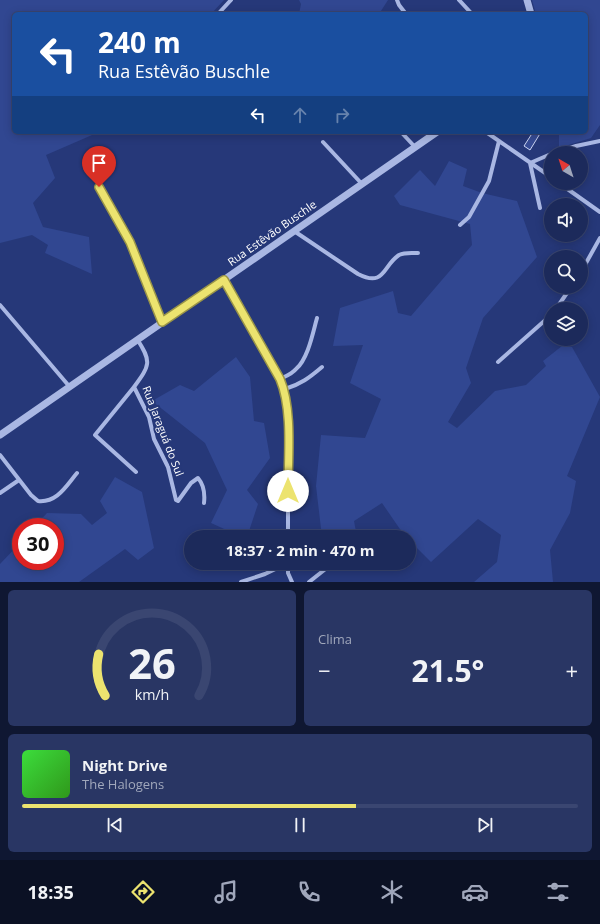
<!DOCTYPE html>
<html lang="pt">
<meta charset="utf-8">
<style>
:root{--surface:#1c2a5b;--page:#293664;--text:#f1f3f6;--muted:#a0a7bb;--line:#3a4671;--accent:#ece36f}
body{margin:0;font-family:"Open Sans",sans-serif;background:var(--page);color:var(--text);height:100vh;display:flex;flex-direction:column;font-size:15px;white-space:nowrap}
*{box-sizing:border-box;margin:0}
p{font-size:13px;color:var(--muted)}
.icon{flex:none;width:22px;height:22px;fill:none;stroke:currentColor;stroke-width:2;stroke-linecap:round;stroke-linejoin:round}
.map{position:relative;height:582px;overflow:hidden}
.panel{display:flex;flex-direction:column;gap:8px;padding:8px;background:#0f1732;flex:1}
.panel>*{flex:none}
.hud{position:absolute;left:12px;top:12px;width:576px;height:122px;border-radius:6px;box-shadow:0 2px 10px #0003,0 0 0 1px var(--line);background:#1a4fa0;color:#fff;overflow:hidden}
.needle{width:26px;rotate:321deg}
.tools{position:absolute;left:544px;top:146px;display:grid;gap:8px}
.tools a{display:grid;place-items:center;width:44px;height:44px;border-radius:50%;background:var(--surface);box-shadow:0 2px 10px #0003,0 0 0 1px var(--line);font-size:20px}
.speed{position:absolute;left:12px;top:518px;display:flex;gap:8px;font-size:20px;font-weight:700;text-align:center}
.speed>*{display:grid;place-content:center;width:52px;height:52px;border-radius:50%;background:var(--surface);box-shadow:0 2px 10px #0003,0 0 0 1px var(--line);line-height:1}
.speed .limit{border:6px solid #d22;background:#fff;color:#111}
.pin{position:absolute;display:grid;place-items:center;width:34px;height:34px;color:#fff;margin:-41px -17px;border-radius:50% 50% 50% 0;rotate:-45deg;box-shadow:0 0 4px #0007}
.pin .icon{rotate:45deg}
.me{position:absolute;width:44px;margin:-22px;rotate:0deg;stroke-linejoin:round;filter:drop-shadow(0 0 3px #0008)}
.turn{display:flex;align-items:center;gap:14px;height:84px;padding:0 20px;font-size:18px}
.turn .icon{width:52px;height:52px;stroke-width:2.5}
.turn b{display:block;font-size:28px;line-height:34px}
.lanes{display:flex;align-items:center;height:38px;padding:0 20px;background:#0003;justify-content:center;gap:20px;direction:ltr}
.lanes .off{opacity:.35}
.big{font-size:30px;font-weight:700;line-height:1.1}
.panel .card{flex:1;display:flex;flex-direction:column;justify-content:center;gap:6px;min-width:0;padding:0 14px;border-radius:6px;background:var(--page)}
.panel .dial{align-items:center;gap:0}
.dial svg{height:104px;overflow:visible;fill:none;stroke:var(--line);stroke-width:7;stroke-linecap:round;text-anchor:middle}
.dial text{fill:var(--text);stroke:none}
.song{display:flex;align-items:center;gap:12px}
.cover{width:48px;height:48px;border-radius:6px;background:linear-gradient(135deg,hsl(120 70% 55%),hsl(110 70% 35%))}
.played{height:4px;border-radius:2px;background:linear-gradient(90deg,var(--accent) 60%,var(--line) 60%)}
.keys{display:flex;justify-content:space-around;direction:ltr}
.heat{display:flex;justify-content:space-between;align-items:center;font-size:22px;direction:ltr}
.panel .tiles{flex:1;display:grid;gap:8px;grid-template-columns:1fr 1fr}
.card:last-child{grid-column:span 2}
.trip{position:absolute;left:184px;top:530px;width:232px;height:40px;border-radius:20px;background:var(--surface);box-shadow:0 2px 10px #0003,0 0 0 1px var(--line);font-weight:700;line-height:40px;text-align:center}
.tab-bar{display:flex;height:64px;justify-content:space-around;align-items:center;background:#0b1124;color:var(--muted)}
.tab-bar .icon{width:28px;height:28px}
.tab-bar .on{color:var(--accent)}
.tab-bar b{font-size:18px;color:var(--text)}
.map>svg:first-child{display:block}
</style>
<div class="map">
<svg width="600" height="582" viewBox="0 0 600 582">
<rect width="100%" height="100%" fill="#263879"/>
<!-- green -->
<path fill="#314791" d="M0,0H224L211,14H14V132H99L46,155L55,178L33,203L43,227L89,237L92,274L45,253L48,245L32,235L0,243Z
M299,0H388L379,14H299L301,4Z
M532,0H600V125L591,138L559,148V132H586V14H536Z
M449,161L467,169L463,186L482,193L517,201L537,257L483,318L466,368L471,383L448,422L457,428L495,391L526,385L546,366L543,361L562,346L572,347L600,397L567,476L576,481L570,513L550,550L553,582H474L497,562L501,535L478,519L431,562L409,540V537L404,535L382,503L354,521L357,537H322L316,486L321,435L365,438L381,399L350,383L363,345L333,346L340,308L393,291L398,313L411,316L472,245L470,224L400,205L394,196L420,170L435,186Z
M236,357L250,377L254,421L264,423L270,458L247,490L258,504L247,537H242L211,523L227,490L205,443L152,401L180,385L194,391Z
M115,477L142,492L154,548L138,560L125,549L79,582H0V564L21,542V561H55V527H34L47,513L81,514L92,525L107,513L100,501Z"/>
<!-- building -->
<path fill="#374c96" stroke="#ccd5f3" d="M533,132H541L530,150L524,146Z"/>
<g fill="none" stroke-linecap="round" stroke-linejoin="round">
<!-- minor -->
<path stroke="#a9b7e3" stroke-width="4" d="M397,0L399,5L406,14
M459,0L472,14
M218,14L231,0
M401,132L415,147
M486,132L551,177
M323,142L362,184
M555,153L576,146L600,141
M559,183L600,212
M99,187L130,242L162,322
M540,208L530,163L551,154
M460,225L469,217L489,181L499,141
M294,231L358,274C385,288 383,265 399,255C405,252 411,253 418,253
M581,272L600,238
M224,279L280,379L286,397L288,415V537
M0,305L69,386
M556,309L571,287
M137,339C152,362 150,365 134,387L149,417L154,439L168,467L176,500L178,501L191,483L198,478C204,485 205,494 204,503
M498,362L551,315
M280,379C286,376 292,374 296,369C308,359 313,332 317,318
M134,387L95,435L136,472
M285,389C301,384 309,378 322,367
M0,455L31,495L38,501C57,503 66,486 77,473
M0,493L19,480
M288,563V573L292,582
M241,582L265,574L288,563
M309,582L333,563"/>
<!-- tertiary -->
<path stroke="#a9b7e3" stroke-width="7" d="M527,0L531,14
M0,435L437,132"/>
</g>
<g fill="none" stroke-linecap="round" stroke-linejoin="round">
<!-- route casing -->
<g stroke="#999448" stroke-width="10">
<path id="route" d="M99,187L130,242L162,322L224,280L280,379C293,410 288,457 288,491"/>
</g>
<!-- route -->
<use href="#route" stroke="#ece36f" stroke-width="7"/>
</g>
<g text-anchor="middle" stroke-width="4" stroke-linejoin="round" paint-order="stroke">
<!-- street labels -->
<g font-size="11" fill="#fff" stroke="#263879">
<text transform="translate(272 233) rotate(-35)" y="4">Rua Estêvão Buschle</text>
<text transform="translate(163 431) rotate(69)" y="4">Rua Jaraguá do Sul</text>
</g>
</g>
</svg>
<div class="tools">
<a><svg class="needle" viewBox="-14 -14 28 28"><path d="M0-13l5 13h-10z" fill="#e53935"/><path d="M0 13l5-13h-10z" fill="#a0a7bb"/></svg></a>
<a><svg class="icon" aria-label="sound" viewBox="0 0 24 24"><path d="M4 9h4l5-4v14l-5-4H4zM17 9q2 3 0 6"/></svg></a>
<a><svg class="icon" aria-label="search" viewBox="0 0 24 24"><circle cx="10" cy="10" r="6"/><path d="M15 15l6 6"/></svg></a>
<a><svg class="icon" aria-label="layers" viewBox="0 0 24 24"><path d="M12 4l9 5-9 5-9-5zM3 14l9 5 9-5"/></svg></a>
</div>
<div class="speed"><div class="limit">30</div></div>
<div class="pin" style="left:99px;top:187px;background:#d93025"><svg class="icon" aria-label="arrive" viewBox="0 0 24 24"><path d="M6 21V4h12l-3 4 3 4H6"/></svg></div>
<svg class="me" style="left:288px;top:491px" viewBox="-20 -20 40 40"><circle r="19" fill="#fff"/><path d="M0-13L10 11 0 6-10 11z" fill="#ece36f"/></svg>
<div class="trip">18:37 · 2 min · 470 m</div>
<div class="hud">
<div class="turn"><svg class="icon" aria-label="left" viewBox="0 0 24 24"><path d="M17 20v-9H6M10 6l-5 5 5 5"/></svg><div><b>240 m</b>Rua Estêvão Buschle</div></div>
<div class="lanes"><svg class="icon" aria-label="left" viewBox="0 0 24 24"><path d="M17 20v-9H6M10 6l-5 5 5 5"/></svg><svg class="icon off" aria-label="ahead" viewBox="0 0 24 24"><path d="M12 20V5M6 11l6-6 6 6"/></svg><svg class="icon off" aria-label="right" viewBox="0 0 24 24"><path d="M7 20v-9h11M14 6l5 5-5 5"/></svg></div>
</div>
</div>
<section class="panel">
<div class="tiles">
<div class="card dial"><svg viewBox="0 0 100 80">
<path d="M14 69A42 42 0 1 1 86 69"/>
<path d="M14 69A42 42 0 0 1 9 37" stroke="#ece36f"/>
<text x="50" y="56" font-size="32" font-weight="700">26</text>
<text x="50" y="72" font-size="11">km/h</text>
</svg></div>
<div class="card"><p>Clima</p>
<div class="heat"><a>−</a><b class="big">21.5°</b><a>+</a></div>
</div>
<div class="card">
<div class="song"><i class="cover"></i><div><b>Night Drive</b><p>The Halogens</p></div></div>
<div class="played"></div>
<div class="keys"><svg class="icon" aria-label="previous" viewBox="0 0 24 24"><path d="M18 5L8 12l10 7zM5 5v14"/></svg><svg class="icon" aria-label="pause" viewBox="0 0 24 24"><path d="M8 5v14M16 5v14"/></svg><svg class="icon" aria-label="next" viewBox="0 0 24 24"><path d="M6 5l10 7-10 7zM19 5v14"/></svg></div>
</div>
</div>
</section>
<nav class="tab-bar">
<b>18:35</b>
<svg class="icon on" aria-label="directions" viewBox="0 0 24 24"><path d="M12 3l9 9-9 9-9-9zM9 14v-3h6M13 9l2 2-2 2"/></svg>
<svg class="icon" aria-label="music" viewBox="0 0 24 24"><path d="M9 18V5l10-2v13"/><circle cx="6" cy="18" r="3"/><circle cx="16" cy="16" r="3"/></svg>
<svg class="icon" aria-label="phone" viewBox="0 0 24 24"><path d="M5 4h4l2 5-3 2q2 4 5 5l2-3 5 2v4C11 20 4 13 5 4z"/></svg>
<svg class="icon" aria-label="climate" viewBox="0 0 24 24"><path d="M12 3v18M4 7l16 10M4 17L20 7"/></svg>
<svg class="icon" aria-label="car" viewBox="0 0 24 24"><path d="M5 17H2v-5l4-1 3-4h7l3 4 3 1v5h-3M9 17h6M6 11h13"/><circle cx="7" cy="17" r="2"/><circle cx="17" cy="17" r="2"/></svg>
<svg class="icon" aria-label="filters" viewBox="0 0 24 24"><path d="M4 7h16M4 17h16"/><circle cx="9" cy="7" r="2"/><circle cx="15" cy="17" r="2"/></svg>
</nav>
